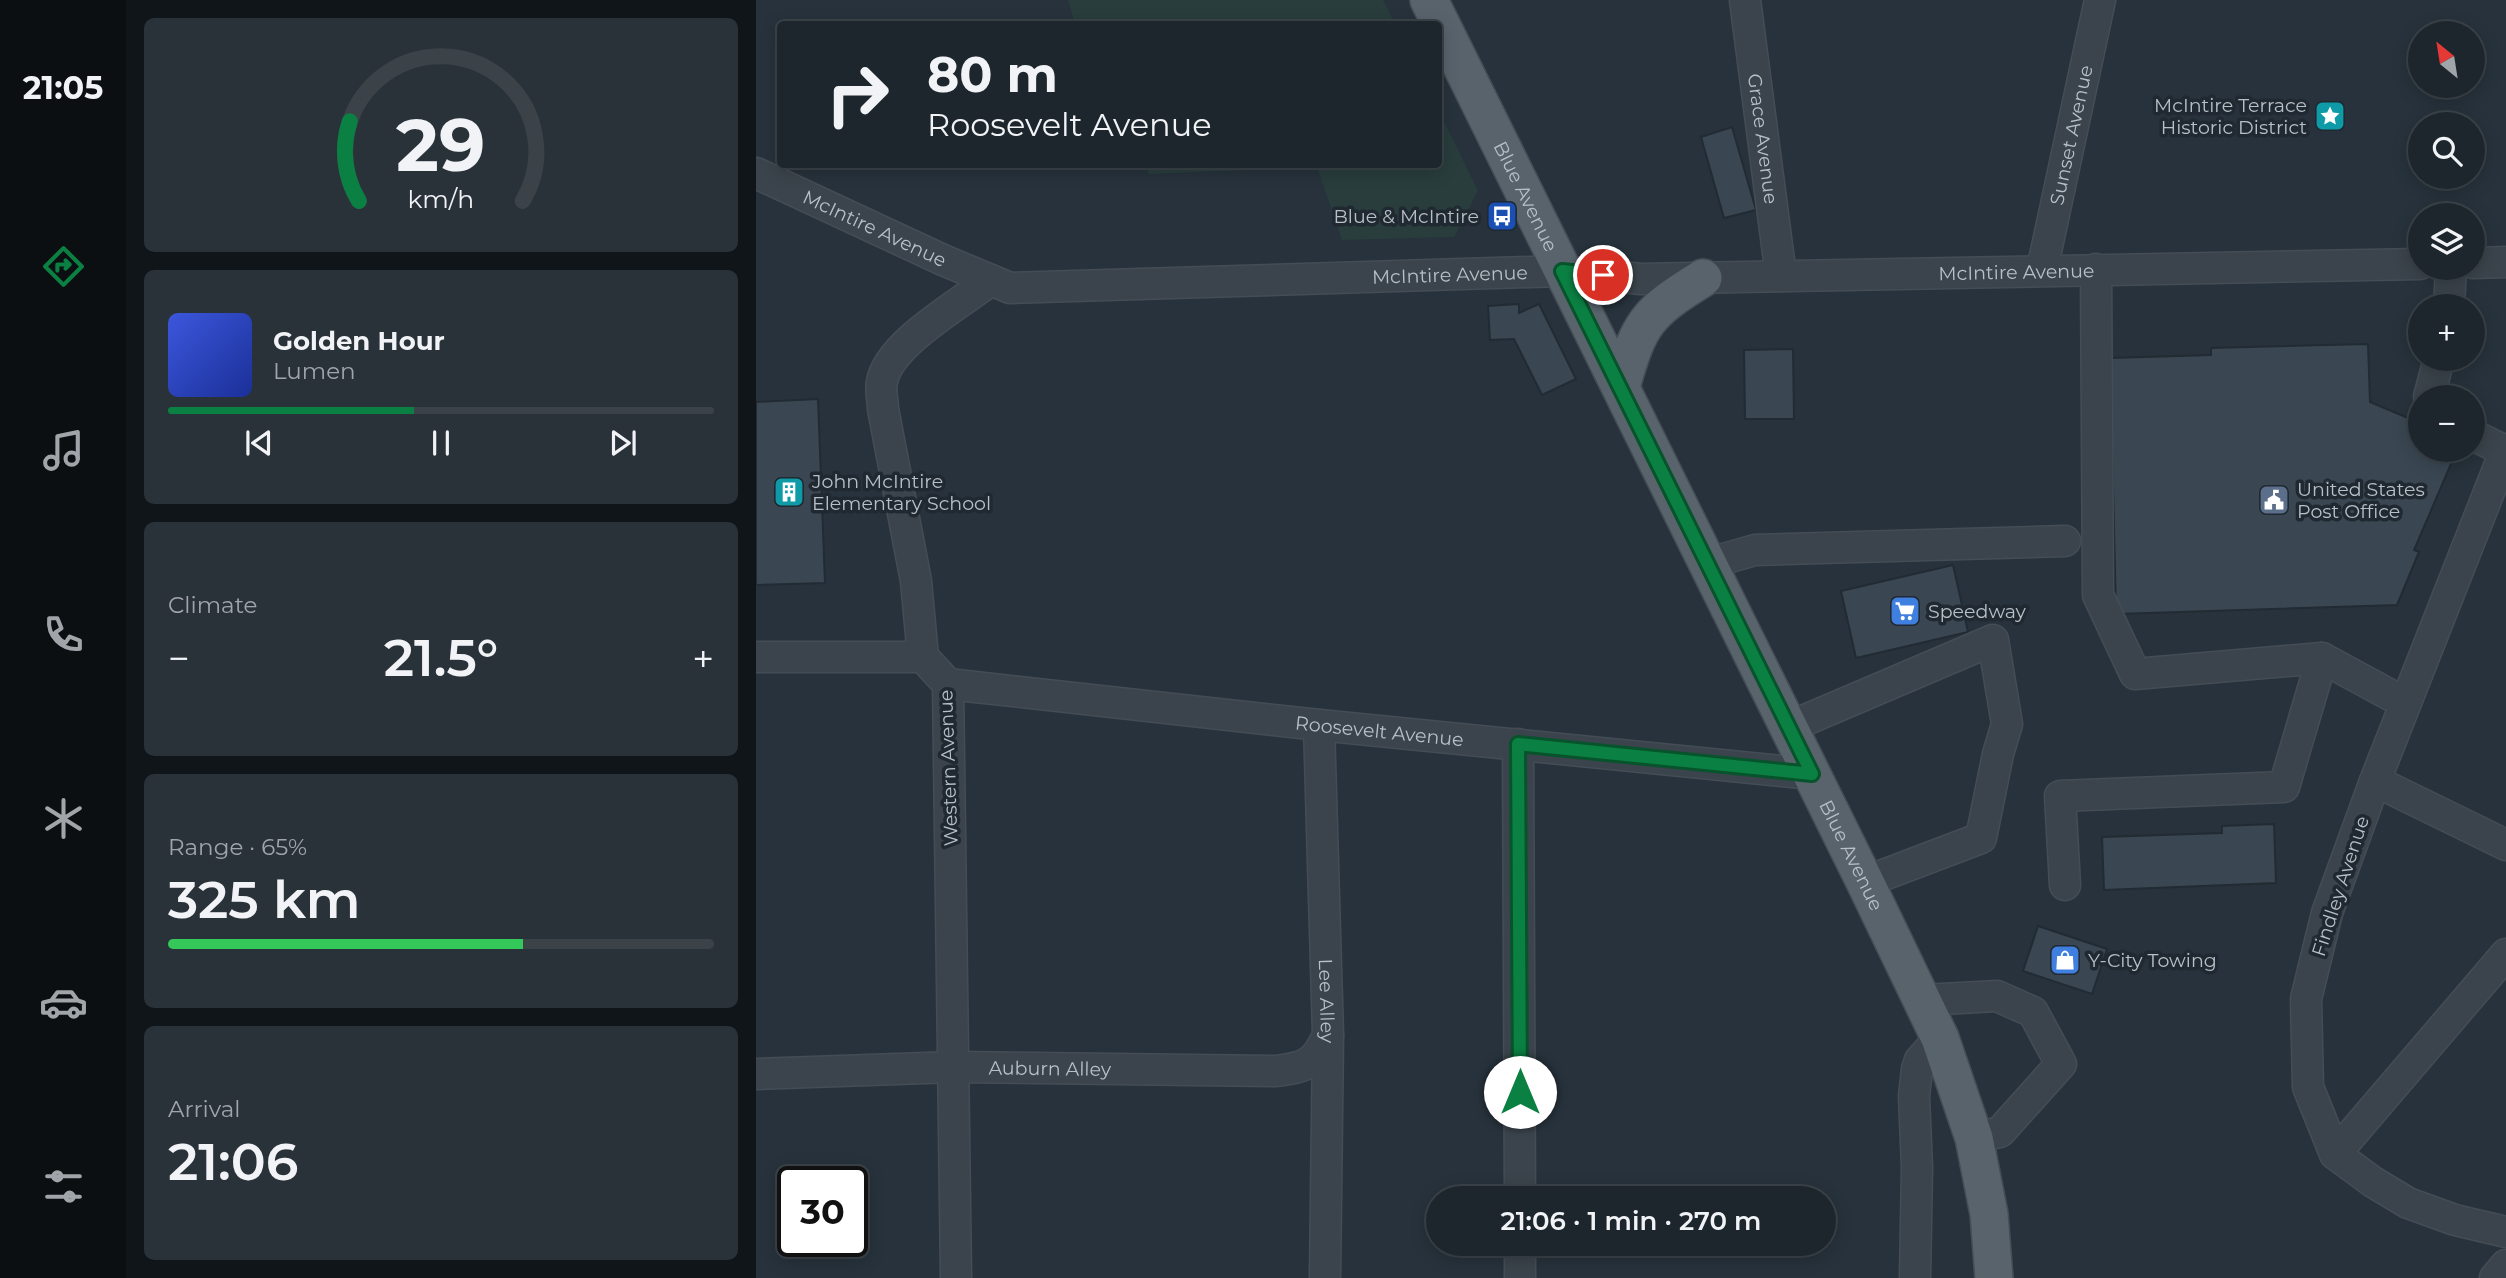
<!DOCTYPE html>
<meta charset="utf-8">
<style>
:root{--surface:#1d262d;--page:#2a3239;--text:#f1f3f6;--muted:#a0a5aa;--line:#3b4349;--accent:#0b8043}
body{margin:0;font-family:Montserrat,sans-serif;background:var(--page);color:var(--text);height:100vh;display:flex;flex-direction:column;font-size:26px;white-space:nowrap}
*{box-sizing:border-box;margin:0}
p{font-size:23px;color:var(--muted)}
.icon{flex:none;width:38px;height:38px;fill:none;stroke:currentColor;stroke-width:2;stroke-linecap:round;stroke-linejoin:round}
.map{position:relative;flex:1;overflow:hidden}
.side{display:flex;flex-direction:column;gap:18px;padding:18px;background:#101519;width:630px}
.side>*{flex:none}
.banner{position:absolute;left:21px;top:21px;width:665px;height:147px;border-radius:7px;box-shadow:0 4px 18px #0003,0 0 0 2px var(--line);background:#1d262d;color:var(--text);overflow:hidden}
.needle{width:46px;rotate:330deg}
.buttons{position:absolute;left:1652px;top:21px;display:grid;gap:14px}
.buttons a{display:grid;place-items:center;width:77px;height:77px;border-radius:50%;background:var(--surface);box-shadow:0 4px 18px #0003,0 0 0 2px var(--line);font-size:35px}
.speed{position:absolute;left:21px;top:1166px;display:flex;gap:14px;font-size:35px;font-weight:700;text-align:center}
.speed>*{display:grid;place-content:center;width:91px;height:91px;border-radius:50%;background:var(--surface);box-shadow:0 4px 18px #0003,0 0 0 2px var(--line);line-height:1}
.speed .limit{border:4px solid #111;border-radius:10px;background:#fff;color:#111}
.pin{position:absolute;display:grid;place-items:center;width:60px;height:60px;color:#fff;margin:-30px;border:4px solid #fff;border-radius:50%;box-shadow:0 2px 7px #0007}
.me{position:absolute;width:77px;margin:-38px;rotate:0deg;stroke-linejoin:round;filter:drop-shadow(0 0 5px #0008)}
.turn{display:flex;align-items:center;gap:24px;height:147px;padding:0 35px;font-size:32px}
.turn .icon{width:91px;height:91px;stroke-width:2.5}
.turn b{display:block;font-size:49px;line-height:60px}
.big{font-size:52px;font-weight:600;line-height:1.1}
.side .card{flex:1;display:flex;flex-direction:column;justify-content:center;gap:10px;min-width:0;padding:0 24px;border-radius:10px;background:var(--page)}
.side .dial{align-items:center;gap:0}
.dial svg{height:182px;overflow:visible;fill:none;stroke:var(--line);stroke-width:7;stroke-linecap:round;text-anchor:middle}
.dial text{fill:var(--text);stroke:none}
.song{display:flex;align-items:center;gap:21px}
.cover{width:84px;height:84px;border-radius:10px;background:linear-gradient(135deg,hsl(230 70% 55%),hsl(230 70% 35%))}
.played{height:7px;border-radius:4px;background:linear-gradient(90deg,var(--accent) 45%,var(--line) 45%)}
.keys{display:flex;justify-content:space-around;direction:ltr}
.heat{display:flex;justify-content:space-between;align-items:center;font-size:38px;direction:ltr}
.charge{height:10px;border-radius:5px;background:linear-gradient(90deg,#34c759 65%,var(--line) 0)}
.trip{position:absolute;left:670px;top:1186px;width:410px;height:70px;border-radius:35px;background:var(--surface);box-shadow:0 4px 18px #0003,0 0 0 2px var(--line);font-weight:600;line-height:70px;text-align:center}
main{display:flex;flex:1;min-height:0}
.tabs{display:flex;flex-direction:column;width:126px;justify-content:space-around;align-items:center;background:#0c0f12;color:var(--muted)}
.tabs .icon{width:49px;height:49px}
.tabs .on{color:var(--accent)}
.tabs b{font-size:32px;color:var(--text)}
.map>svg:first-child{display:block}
</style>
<main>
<nav class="tabs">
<b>21:05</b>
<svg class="icon on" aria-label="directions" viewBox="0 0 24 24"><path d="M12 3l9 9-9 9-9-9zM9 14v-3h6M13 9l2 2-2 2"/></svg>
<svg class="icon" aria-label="music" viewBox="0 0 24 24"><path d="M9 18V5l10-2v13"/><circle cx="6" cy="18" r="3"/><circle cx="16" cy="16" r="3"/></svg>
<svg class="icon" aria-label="phone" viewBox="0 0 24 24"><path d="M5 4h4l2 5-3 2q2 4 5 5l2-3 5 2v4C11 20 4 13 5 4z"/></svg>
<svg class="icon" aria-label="climate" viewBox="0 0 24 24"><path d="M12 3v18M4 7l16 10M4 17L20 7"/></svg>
<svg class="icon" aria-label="car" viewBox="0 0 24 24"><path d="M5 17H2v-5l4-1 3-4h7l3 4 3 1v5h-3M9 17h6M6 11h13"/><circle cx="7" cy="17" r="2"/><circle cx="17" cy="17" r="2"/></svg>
<svg class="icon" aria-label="filters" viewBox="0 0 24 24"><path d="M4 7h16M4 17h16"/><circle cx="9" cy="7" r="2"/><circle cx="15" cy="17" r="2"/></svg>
</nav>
<section class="side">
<div class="card dial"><svg viewBox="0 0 100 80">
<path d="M14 69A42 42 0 1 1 86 69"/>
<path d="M14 69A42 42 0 0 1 10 34" stroke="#0b8043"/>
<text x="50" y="56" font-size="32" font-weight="700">29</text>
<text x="50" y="72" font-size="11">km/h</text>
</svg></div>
<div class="card">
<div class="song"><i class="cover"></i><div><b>Golden Hour</b><p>Lumen</p></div></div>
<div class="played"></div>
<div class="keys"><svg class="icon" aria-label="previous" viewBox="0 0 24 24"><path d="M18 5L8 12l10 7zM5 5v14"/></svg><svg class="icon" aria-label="pause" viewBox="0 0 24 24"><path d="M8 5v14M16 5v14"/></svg><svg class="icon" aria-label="next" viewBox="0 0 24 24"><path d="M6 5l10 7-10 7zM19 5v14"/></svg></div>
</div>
<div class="card"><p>Climate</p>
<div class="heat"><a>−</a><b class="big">21.5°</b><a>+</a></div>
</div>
<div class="card"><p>Range · 65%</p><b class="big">325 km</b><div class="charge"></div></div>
<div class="card"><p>Arrival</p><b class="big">21:06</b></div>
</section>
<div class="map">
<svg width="1750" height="1278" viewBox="0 0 1750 1278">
<rect width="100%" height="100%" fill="#27323c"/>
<!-- green -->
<path fill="#293d3d" d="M312,0H627L639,24H319Z
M683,111L722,191L698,237L586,240L561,167L393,174L390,165L682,164Z"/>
<!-- building -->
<path fill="#3a4752" stroke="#222b33" stroke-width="2" d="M976,127L1000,210L968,218L945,137Z
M763,304V313L783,304L820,379L786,395L758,339L734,340L732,306Z
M1612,344L1614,402L1664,423V450H1701L1658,550L1663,552L1641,605L1360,614L1354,358L1455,355V348Z
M1037,349L1038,419H989L988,350Z
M62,399L69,583L0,585V402Z
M1197,565L1212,632L1100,658L1085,591Z
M1518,824L1520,883L1348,890L1346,837L1466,833V826Z
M1282,926L1351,949L1336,994L1267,971Z"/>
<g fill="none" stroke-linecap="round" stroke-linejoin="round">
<!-- minor casing -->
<g stroke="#444d55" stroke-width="33">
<g id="minor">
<path id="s1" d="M989,0L1025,276"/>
<path id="s2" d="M0,173L187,260L254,288L806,271L885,279L1664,264"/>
<path d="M1717,263L1750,262"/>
<path d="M1340,269L1342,595L1379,674L1566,658"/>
<path id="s3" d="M1286,270L1344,0"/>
<path d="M1693,306L1695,268"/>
<path d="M1673,397L1683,359"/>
<path d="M1717,435L1749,451"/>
<path d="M1750,449L1619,781L1571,913L1550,999L1552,1087L1579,1154L1617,1182L1652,1203L1699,1220L1750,1232"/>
<path d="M950,564L999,550L1309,541"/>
<path d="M0,657H167"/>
<path id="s4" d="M192,684L563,725L1056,774"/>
<path id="s5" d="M563,725L572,1035L569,1278"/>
<path d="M1033,727L1237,640L1251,724L1242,754L1225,838L1109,882"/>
<path d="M762,744L764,1199"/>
<path d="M1619,781L1750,845"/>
<path d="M1309,885L1304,796L1528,787L1566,658L1649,703"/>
<path d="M1167,1000L1241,996L1277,1012L1305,1064L1244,1132L1218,1138"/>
<path id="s6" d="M0,1074L198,1067L520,1071C551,1067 559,1064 572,1035"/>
<path d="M1579,1154L1750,954"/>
<path d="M764,1244V1278"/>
<path d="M200,1278L192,684L167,657L160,581L127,409C127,401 124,390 126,382C132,344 205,303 235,280"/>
<path d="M1159,1278L1161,1168L1158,1096L1161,1069L1164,1060L1184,1038"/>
<path d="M1739,1278L1750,1265"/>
</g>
</g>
<!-- major casing -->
<g stroke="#444d55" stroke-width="40">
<g id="major">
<path id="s7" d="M673,0L1109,882L1184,1038L1218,1138L1233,1214L1238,1278"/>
<path d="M865,387C883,323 890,313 947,278"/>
</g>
</g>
<!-- minor -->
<use href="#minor" stroke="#3b444c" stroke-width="30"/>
<!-- major -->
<use href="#major" stroke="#59636c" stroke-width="37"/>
</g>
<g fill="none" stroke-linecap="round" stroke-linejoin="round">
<!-- route casing -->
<g stroke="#07532c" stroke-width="18">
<path id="route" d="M764,1092L762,744L1056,774L806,271L847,275"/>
</g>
<!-- route -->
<use href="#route" stroke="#0b8043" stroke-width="12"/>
</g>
<!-- icons -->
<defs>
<g id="sight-square" transform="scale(1.575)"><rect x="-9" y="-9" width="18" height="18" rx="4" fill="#0f9aa8" stroke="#202931"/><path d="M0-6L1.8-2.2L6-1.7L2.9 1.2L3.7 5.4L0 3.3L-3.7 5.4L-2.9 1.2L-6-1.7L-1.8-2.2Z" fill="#fff"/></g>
<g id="bus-square" transform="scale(1.575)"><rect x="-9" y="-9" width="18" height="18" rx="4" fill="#1a4fb4" stroke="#202931"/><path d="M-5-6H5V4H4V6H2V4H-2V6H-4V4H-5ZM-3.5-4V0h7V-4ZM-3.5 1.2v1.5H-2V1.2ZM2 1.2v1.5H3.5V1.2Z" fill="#fff"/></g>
<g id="building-square" transform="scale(1.575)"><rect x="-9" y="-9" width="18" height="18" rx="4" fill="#0f9aa8" stroke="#202931"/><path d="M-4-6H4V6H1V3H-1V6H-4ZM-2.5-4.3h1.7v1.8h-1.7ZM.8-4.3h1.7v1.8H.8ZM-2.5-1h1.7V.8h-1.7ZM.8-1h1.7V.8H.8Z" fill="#fff"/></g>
<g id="civic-square" transform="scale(1.575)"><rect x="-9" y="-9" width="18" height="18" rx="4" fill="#5c6f8a" stroke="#202931"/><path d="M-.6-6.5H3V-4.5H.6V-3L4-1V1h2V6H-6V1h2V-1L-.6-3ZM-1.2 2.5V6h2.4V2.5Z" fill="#fff"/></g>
<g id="supermarket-square" transform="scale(1.575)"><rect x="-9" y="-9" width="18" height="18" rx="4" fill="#3f7fe0" stroke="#202931"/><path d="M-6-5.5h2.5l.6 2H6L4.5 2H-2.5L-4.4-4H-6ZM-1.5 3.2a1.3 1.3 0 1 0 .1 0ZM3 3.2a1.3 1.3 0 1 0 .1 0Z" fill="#fff"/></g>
<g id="shop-square" transform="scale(1.575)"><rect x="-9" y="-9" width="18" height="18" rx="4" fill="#3f7fe0" stroke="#202931"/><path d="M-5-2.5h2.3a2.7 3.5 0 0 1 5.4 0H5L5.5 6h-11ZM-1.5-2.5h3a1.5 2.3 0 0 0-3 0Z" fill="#fff"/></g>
</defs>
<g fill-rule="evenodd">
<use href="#sight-square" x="1574" y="116"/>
<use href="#bus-square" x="746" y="216"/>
<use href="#building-square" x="33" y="492"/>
<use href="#civic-square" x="1518" y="500"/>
<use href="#supermarket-square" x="1149" y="611"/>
<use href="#shop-square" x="1309" y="960"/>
</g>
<g text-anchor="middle" stroke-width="7" stroke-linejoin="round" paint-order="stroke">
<!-- poi labels -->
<g font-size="19" fill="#b7bfc7" stroke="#202931" text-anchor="start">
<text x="1551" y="112" text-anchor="end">McIntire Terrace<tspan x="1551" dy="22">Historic District</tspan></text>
<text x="723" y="223" text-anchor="end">Blue &amp; McIntire</text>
<text x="56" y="488">John McIntire<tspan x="56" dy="22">Elementary School</tspan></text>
<text x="1541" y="496">United States<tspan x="1541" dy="22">Post Office</tspan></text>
<text x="1172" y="618">Speedway</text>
<text x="1332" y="967">Y-City Towing</text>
</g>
<!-- street labels -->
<g font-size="19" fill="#b7bfc7" stroke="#202931">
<text dy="7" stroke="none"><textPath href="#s3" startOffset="138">Sunset Avenue</textPath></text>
<text dy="7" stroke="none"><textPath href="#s1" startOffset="140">Grace Avenue</textPath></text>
<text dy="7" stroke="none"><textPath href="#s7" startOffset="219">Blue Avenue</textPath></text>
<text dy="7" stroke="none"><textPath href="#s2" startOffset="131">McIntire Avenue</textPath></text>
<text dy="7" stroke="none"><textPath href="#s2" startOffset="1286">McIntire Avenue</textPath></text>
<text dy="7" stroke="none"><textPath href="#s2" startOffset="719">McIntire Avenue</textPath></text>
<text dy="7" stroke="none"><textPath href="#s4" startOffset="434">Roosevelt Avenue</textPath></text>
<text transform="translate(192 768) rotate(-92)" y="7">Western Avenue</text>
<text dy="7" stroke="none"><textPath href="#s7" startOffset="954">Blue Avenue</textPath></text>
<text transform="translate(1584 886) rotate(-72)" y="7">Findley Avenue</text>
<text dy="7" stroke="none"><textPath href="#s5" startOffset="276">Lee Alley</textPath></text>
<text dy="7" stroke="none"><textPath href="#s6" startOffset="294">Auburn Alley</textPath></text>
</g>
</g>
</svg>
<div class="buttons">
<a><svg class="needle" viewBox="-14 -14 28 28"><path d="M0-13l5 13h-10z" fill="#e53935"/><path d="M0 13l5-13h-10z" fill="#a0a5aa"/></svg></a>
<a><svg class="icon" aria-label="search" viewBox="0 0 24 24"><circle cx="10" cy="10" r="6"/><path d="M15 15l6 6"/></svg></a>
<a><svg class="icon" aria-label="layers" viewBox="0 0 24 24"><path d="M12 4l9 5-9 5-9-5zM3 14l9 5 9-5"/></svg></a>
<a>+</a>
<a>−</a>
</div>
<div class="speed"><div class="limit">30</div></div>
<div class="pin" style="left:847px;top:275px;background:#d93025"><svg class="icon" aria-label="arrive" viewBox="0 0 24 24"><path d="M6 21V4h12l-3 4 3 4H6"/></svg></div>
<svg class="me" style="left:764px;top:1092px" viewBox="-20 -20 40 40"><circle r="19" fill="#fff"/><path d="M0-13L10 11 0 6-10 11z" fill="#0b8043"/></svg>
<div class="trip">21:06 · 1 min · 270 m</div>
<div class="banner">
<div class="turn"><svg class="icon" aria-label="right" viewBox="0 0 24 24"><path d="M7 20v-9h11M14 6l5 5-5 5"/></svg><div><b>80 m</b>Roosevelt Avenue</div></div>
</div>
</div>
</main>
